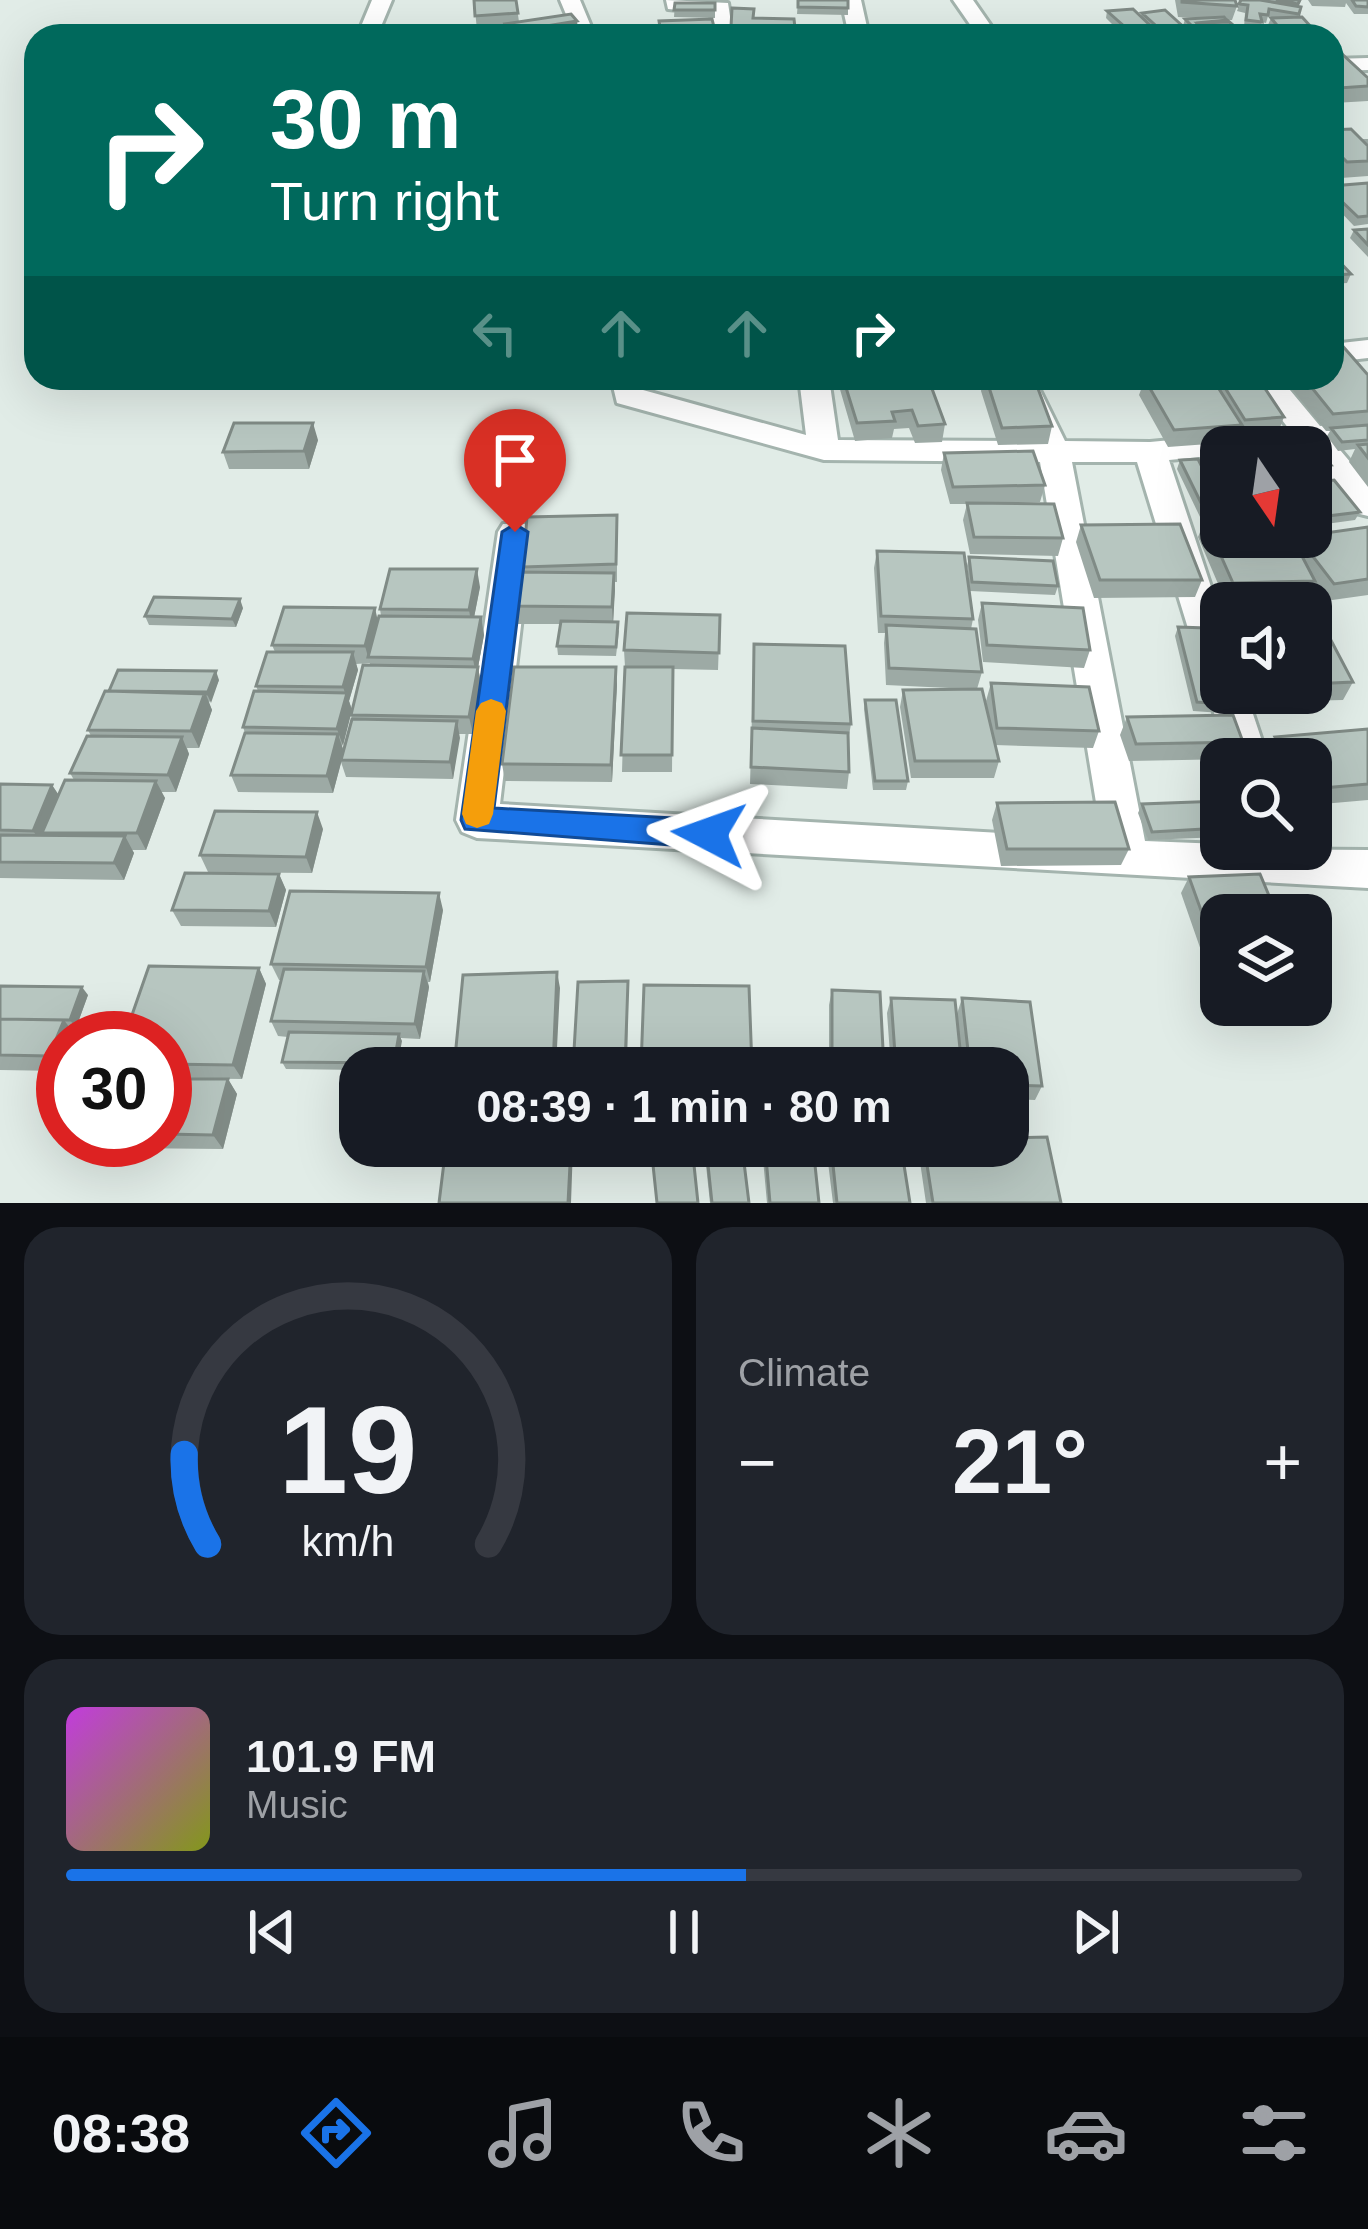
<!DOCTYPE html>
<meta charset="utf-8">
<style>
:root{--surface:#171b24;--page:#20242c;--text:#f1f3f6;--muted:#9ea1a6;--line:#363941;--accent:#1a73e8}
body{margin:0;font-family:Arial,sans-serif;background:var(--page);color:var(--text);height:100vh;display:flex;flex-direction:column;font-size:45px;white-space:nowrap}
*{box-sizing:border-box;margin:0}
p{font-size:39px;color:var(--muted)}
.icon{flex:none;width:66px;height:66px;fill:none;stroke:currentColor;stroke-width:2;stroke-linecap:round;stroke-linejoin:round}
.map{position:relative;height:1203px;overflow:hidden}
.details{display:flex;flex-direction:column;gap:24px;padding:24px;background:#0d0f14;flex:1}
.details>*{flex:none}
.hud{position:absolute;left:24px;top:24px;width:1320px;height:366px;border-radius:36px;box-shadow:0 12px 48px #0002;background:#00695c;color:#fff;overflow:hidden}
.needle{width:78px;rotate:167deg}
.controls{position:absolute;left:1200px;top:426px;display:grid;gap:24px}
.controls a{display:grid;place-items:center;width:132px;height:132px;border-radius:24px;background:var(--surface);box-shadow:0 12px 48px #0002;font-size:60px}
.speed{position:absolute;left:36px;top:1011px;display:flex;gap:24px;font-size:60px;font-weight:700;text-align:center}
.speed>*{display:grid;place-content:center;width:156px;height:156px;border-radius:50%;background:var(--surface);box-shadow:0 12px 48px #0002;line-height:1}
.speed .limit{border:18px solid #d22;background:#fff;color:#111}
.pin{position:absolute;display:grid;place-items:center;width:102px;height:102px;color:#fff;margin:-123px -51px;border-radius:50% 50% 50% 0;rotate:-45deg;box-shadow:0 0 12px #0007}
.pin .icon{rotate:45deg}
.me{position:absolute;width:132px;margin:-66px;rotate:274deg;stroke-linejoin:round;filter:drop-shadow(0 0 9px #0008)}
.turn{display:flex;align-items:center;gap:42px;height:252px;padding:0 48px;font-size:54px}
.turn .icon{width:156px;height:156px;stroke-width:2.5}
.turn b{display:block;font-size:84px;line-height:102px}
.lanes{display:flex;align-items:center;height:114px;padding:0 48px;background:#0003;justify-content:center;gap:60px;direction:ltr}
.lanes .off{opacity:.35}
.big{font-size:90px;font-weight:800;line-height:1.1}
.details .card{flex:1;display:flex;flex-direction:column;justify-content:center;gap:18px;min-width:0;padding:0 42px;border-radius:36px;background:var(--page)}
.details .dial{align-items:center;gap:0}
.dial svg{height:312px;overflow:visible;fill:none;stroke:var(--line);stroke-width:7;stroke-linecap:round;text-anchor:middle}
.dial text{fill:var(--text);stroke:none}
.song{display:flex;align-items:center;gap:36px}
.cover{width:144px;height:144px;border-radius:18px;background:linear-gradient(135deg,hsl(290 70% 55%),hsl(70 70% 35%))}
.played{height:12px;border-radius:6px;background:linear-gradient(90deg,var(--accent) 55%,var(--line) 55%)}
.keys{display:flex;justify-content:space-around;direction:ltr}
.heat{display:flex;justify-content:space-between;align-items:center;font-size:66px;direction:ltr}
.details .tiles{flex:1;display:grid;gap:24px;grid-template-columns:1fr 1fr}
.card:last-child{grid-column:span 2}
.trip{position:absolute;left:339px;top:1047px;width:690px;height:120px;border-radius:36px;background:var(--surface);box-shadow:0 12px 48px #0002;font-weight:800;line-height:120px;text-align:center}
.menu{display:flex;height:192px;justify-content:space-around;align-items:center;background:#090b0e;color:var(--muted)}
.menu .icon{width:84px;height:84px}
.menu .on{color:var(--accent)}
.menu b{font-size:54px;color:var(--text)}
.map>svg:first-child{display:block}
</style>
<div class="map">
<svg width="1368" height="1203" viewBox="0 0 1368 1203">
<rect width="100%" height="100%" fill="#e1ece7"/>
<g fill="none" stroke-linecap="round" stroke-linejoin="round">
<!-- street casing -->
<g stroke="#a4b4ae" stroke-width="6">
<path id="street" d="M372,0H392L377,36H357Z
M560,0H580L595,36H575Z
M666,0L728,3L733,36H713L711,13L668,9Z
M841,0H861L869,36H849Z
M953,0H973L998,36H978Z
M1368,58V70L1332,71V59Z
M1368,340V358L1332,362V344Z
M611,378H641L643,390L806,435L799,378H829L838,440L1033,441L1004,378H1034L1065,441L1150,442L1289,429L1249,378H1280L1320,426L1368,421V441L1335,444L1368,483V516L1356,513L1311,456V447H1221V455L1169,460L1221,617V693H1246L1268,759H1228L1208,693L1212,686L1202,674L1137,462H1072L1145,841L1221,844V849L1368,850V888L477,838L462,832L456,820L498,532L503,524H527L532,532L500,804L1102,839L1040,462L824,460L617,403Z"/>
</g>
<!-- street -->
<use href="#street" fill="#fff" fill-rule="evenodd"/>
</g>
<!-- wall -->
<path fill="#9daaa5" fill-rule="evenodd" d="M474,0H516L519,22L578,29L532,36H508L505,28L477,30Z
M798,0H848V15L797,14Z
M1175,0H1235L1237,6L1232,20H1226L1246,36H1193L1194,34H1190L1187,30L1185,36H1093L1094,33L1119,31L1106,18L1107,11L1141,16L1142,13L1183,26L1185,19L1198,18L1178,17Z
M1301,0L1298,6L1301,7L1298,17L1313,29L1311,36H1252L1254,29L1244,28L1245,13L1237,11L1241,1L1237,0ZM1268,16L1275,18H1271L1268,25L1277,36L1260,28L1262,22L1266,23Z
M1308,0H1368V14H1354L1346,3L1345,7L1312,6Z
M675,3H715V18L674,17Z
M732,8L754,18L794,19V35L731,34Z
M1332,54L1368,78V101L1334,103L1332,101Z
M1332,130L1360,139H1368V176L1341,178L1332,169Z
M1368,183V224L1354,226L1332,203V186Z
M1368,229V257L1350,238L1354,230Z
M1332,254L1351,274L1347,283L1332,284Z
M1368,375V487L1349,462L1355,449L1338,451L1327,436L1330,431H1326L1283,378H1332Z
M653,378H730V386L653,389Z
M840,378H880L884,388L898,387V378H928L945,424L942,442L915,443L909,428L894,429L892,438L855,441L839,386Z
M983,378H1034L1052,426L1048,444L998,445L981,391Z
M1137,378H1258L1284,417L1277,435L1239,437L1238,436L1235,442L1168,447L1139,395L1142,387Z
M318,440L309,469H229L223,452Z
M1311,447L1331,465L1326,473L1311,475Z
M1220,451H1221V480L1214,468Z
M944,453L1045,485L1040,502L999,503L1063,538L1058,556L970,554L963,520L967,504H950L941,470Z
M1180,460L1221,505L1220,519H1201L1177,469Z
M1311,483L1360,512L1355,520L1311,526Z
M617,515V582H615L613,622L619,631L616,656L558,655L557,646L561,624H512L509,606L523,572V567Z
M1205,520L1295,543L1298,537L1368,527V595L1325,601L1313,585L1306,599L1225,600L1198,537Z
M1081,525L1202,580L1195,597L1094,598L1076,542Z
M877,551L973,619L971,629L982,672L977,689L988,715L986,701L991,683L1099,731L1093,748L995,745L999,761L994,778H911L900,707L903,690L970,689L886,685L884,643L885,633H878L874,568Z
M969,557L1058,586L1055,595L970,591L967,566Z
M480,587L474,617H481L484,635L478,667L481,684L473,734H459L453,779L346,777L341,762L333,793L238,792L231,775L245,733L243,727L258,691L256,686L275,652L272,645L378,621L381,616L380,609ZM370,663L351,715L352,719L343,750L342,746L352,710L349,701L358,670L356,664Z
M982,603L1090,650L1084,668L983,662L978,620Z
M243,608L236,627L149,625L145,616Z
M720,615L718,670L673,669L672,772H622L625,667L624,650Z
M1311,615L1353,682L1343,700L1263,702L1259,693H1311Z
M1178,627L1227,704L1222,713L1193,711L1175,636Z
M754,644L851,724L848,741L849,772L847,789L750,784Z
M219,680L209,703L212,710L199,748H187L189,754L176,792H161L165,798L146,850H132L134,853L124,880L0,878V784L52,785L58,794L40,835H44L42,833L74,780L70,773L91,736L88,730Z
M617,684L612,782L505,781L502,764Z
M865,700L908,781L906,790H873L864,709Z
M1127,717L1243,742L1235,759L1129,761L1120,735Z
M1368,729V800L1311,805V759H1268L1265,754L1275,737Z
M1221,801V837L1148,840L1138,813L1142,804Z
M997,803L1129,849L1121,865L1001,866L992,820Z
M323,829L312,873L208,872L200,855Z
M279,874L286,890L276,927L181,926L172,910Z
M1189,877L1221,915V1005H1286L1221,1008L1181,893Z
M443,910L430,982H428L429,987L420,1039L401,1038L397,1068H360V1070L286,1069L282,1062L288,1037L278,1036L271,1021L281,980H279L271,964Z
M259,968L266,984L242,1079L165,1078V1038Z
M0,986L88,995L76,1028H69L75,1035L61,1071L0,1070Z
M832,990L884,1068H829V1005Z
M891,998L962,1068H891L887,1013Z
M962,998L1042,1086L1035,1100L1008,1099V1068H963L957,1014Z
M165,1079H228L237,1094L223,1149L122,1148L115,1140H165Z
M704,1146H742L749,1203H710Z
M765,1146L819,1203H767L763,1159Z
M826,1146H901L910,1203H833Z
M922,1146H1008L1061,1203H926L919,1155Z"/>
<!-- shaded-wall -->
<path fill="#808b86" d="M577,21L578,29L532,36H510V32Z
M313,423L318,440L309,469L304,451Z
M477,569L480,587L472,628L469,610Z
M614,573L615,590L613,625L612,607Z
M240,599L243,608L236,627L232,619Z
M375,608L379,626L368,657L370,664L365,646Z
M481,617L484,635L478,667L481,684L473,734L469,717L476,675L473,659Z
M353,652L358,670L349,701L352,710L343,746L337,729L346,696L343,687Z
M616,667L617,684L612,782L611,765Z
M216,671L219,680L211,703L207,694Z
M205,692L212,710L199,748L191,731Z
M457,721L460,738L453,779L450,762Z
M338,734L344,752L333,793L327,776Z
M182,737L189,754L176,792L168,775Z
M156,781L165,798L146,850L137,833Z
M52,785L58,794L39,839L33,831Z
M317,812L323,829L312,873L306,857Z
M125,836L134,853L124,880L114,863Z
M279,874L286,890L276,927L269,911Z
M439,893L443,910L430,982L426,967Z
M259,968L266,984L242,1079L233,1065Z
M424,971L429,987L420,1039L415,1024Z
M557,972L560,988L556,1068H553Z
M628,981L627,1068H625Z
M82,987L88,995L76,1028L70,1020Z
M64,1020L75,1035L74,1038H63L61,1071L49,1056Z
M399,1034L402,1041L397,1068H395L394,1063Z
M228,1079L237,1094L223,1149L213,1135Z
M571,1146H573L571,1203H568Z"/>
<!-- building -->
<path fill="#b7c6c0" stroke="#808b86" stroke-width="3" d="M474,0H516L518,13L475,16Z
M798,0H848V8L798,7Z
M1182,0H1235L1237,6L1182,2Z
M1241,0H1260L1301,7L1299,14L1269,9L1268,15L1260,14L1262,22L1246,20L1248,5L1239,4Z
M1276,0H1300L1298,4Z
M1352,0H1368V7L1356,6Z
M675,3H715V10H674Z
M732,8L754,9L753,18L794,19L795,28L731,27Z
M1133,9L1157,32L1133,34L1107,11Z
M1165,10L1187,30L1163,32L1142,13Z
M571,14L577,21L510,32L505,24Z
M1224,17L1228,22L1197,23L1196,26H1192L1185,19Z
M1302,17L1313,29L1281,30L1271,18Z
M712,19L715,31H661V33L659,21Z
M1227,20L1246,36H1212L1197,23Z
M1267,27L1278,36H1263L1254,28Z
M661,31H718V36H661Z
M1130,31L1135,36H1097L1094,33Z
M1296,32L1301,36H1285L1282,33Z
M1089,33L1092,36L1057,35Z
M1332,54H1342L1368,78V86L1339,88L1332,80Z
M1351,129L1368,146V161L1347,162L1332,147V130Z
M1368,183V216L1358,217L1332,192V186Z
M1368,229V245L1354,230Z
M1332,254L1351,274L1335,275L1332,272Z
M1332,343H1340L1368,375V411L1333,414L1304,378H1332Z
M843,378H880L884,388L907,387L903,378H928L945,424L918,426L912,410L892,412L895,421L857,423Z
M986,378H1034L1052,426L1002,428Z
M1144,378H1212L1242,425L1174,430Z
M1219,378H1258L1284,417L1245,420Z
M234,423H313L304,451L223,452Z
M1368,425V440L1342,442L1331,428Z
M1368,444V458L1358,445Z
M1315,446L1331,465L1311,467V447H1308Z
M1033,451L1045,485L953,487L944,453Z
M1198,459L1221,505V510L1205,511L1180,460Z
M1334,480L1360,512L1311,518V483Z
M967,503L1054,504L1063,538L974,537Z
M617,515L616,564L523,567L527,517Z
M1221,519V537H1292L1315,581L1233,583L1205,520Z
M1180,524L1202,580H1100L1081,525Z
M1368,527V579L1334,584L1298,537H1311V535Z
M877,551L964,553L973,619L881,616Z
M969,557L1053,561L1058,586L972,582Z
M390,569H477L469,610L380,609Z
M515,572L614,573L612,607L509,606Z
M154,597L240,599L232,619L145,616Z
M982,603L1083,608L1090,650L987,645Z
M284,607L375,608L365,646L272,645Z
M627,613L720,615L719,653L624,650Z
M379,616L481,617L473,659L368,657Z
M561,621L618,622L616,647L557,646Z
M886,625L976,629L982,672L889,668Z
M1178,627L1206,628L1221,683V693H1224L1227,704L1197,702Z
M1311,627H1324L1353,682L1311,684Z
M754,644L845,646L851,724L753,721Z
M267,652H353L343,687L256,686Z
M363,665L478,667L469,717L351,715Z
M514,667H616L611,765L502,764Z
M625,667H673L672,755H621Z
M118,670L216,671L207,694L109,691Z
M991,683L1089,687L1099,731L997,728Z
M982,689L999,761H915L903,690Z
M105,691L205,692L191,731L88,730Z
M254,691L347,693L337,729L243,727Z
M865,700H896L908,781H875Z
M1233,715L1243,742L1136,744L1127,717Z
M352,719L457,721L450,762L341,760Z
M752,728L848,733L849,772L751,767Z
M1368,729V784L1311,789V759H1287L1275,737Z
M245,733L338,734L327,776L231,775Z
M87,736L182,737L168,775L70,773Z
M65,780L156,781L137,833H42Z
M0,784L52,785L33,831L0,830Z
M1221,801V828L1152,832L1142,804Z
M1115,802L1129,849H1007L997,803Z
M215,811L317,812L306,857L200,855Z
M0,835L125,836L114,863L0,862Z
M185,873L279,874L269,911L172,910Z
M1260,874L1277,915H1221V966L1189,877Z
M290,891L439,893L426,967L271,964Z
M149,966L259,968L233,1065L165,1064V1038H124Z
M284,969L424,971L415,1024L271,1021Z
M557,972L553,1068H454L463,975Z
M628,981L625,1068H573L578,982Z
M644,985L749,986L752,1068H641Z
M0,986L82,987L70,1020L0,1019Z
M832,990L880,992L884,1068H832Z
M891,998L955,1000L962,1068H896Z
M962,998L1030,1002L1042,1086L1008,1085V1068H970Z
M0,1019L64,1020L49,1056L0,1055Z
M289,1032L399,1034L394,1063L282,1062Z
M165,1079H228L213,1135L165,1134Z
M1047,1137L1061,1203H933L924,1146H1008V1138Z
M446,1146H571L568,1203H439Z
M651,1146H692L698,1203H657Z
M706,1146H742L749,1203H712Z
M765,1146H813L819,1203H770Z
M831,1146H901L910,1203H837Z"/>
<!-- route -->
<path fill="#1a73e8" stroke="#114b97" stroke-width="3" d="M515,524L528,532L494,808L709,820L720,824L725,834L720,844L709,848L465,829L461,820L502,532Z"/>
<!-- slow -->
<path fill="#f59e0b" d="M491,699L502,703L506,711L493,814L489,824L477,828L466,824L462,814L476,711L481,703Z"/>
</svg>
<div class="controls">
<a><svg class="needle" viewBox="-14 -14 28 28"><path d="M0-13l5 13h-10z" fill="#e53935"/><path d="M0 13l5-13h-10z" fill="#9ea1a6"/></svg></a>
<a><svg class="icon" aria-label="sound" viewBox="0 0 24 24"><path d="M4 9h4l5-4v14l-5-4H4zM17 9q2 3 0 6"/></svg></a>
<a><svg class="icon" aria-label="search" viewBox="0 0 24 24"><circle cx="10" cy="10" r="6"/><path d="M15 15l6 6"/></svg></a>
<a><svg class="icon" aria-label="layers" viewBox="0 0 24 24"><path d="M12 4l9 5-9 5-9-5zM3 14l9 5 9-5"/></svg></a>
</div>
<div class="speed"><div class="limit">30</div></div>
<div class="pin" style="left:515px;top:532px;background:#d93025"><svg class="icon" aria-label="arrive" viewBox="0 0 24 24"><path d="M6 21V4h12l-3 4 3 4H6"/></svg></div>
<svg class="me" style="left:709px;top:834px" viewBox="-20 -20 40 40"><path d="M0-17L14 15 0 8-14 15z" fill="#1a73e8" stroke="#fff" stroke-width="4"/></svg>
<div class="trip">08:39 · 1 min · 80 m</div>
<div class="hud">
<div class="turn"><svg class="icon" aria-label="right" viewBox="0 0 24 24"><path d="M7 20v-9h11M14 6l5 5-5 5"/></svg><div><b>30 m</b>Turn right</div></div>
<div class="lanes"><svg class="icon off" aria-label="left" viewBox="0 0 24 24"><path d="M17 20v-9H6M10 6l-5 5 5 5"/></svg><svg class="icon off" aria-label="ahead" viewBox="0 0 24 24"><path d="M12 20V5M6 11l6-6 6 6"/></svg><svg class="icon off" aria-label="ahead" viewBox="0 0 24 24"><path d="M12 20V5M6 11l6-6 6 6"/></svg><svg class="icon" aria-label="right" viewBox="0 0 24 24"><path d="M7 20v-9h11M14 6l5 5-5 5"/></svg></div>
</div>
</div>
<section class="details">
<div class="tiles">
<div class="card dial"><svg viewBox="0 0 100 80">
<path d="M14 69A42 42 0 1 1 86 69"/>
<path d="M14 69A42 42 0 0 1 8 46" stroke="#1a73e8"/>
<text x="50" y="56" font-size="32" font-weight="700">19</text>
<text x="50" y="72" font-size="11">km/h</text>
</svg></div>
<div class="card"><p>Climate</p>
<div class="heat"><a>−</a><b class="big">21°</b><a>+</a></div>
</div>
<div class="card">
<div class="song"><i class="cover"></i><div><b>101.9 FM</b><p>Music</p></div></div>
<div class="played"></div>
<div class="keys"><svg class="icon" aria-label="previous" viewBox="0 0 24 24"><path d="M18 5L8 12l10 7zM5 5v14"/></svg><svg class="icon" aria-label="pause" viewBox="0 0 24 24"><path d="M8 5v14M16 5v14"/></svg><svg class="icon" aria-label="next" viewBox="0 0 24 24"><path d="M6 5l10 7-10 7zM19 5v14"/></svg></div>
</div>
</div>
</section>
<nav class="menu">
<b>08:38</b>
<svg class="icon on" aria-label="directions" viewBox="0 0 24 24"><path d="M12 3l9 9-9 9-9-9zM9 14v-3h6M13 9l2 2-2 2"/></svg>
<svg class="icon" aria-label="music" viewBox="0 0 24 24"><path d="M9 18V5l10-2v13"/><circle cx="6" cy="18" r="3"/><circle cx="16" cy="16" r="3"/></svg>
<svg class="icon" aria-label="phone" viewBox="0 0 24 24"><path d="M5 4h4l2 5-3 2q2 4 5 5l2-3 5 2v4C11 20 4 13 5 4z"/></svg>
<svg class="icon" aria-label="climate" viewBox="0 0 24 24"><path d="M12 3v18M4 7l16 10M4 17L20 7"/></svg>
<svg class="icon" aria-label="car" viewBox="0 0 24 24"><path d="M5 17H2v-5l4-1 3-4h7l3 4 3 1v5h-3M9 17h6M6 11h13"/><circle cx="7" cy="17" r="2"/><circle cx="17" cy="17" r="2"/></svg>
<svg class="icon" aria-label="filters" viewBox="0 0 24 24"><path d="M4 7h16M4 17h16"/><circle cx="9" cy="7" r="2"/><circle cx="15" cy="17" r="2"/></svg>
</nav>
